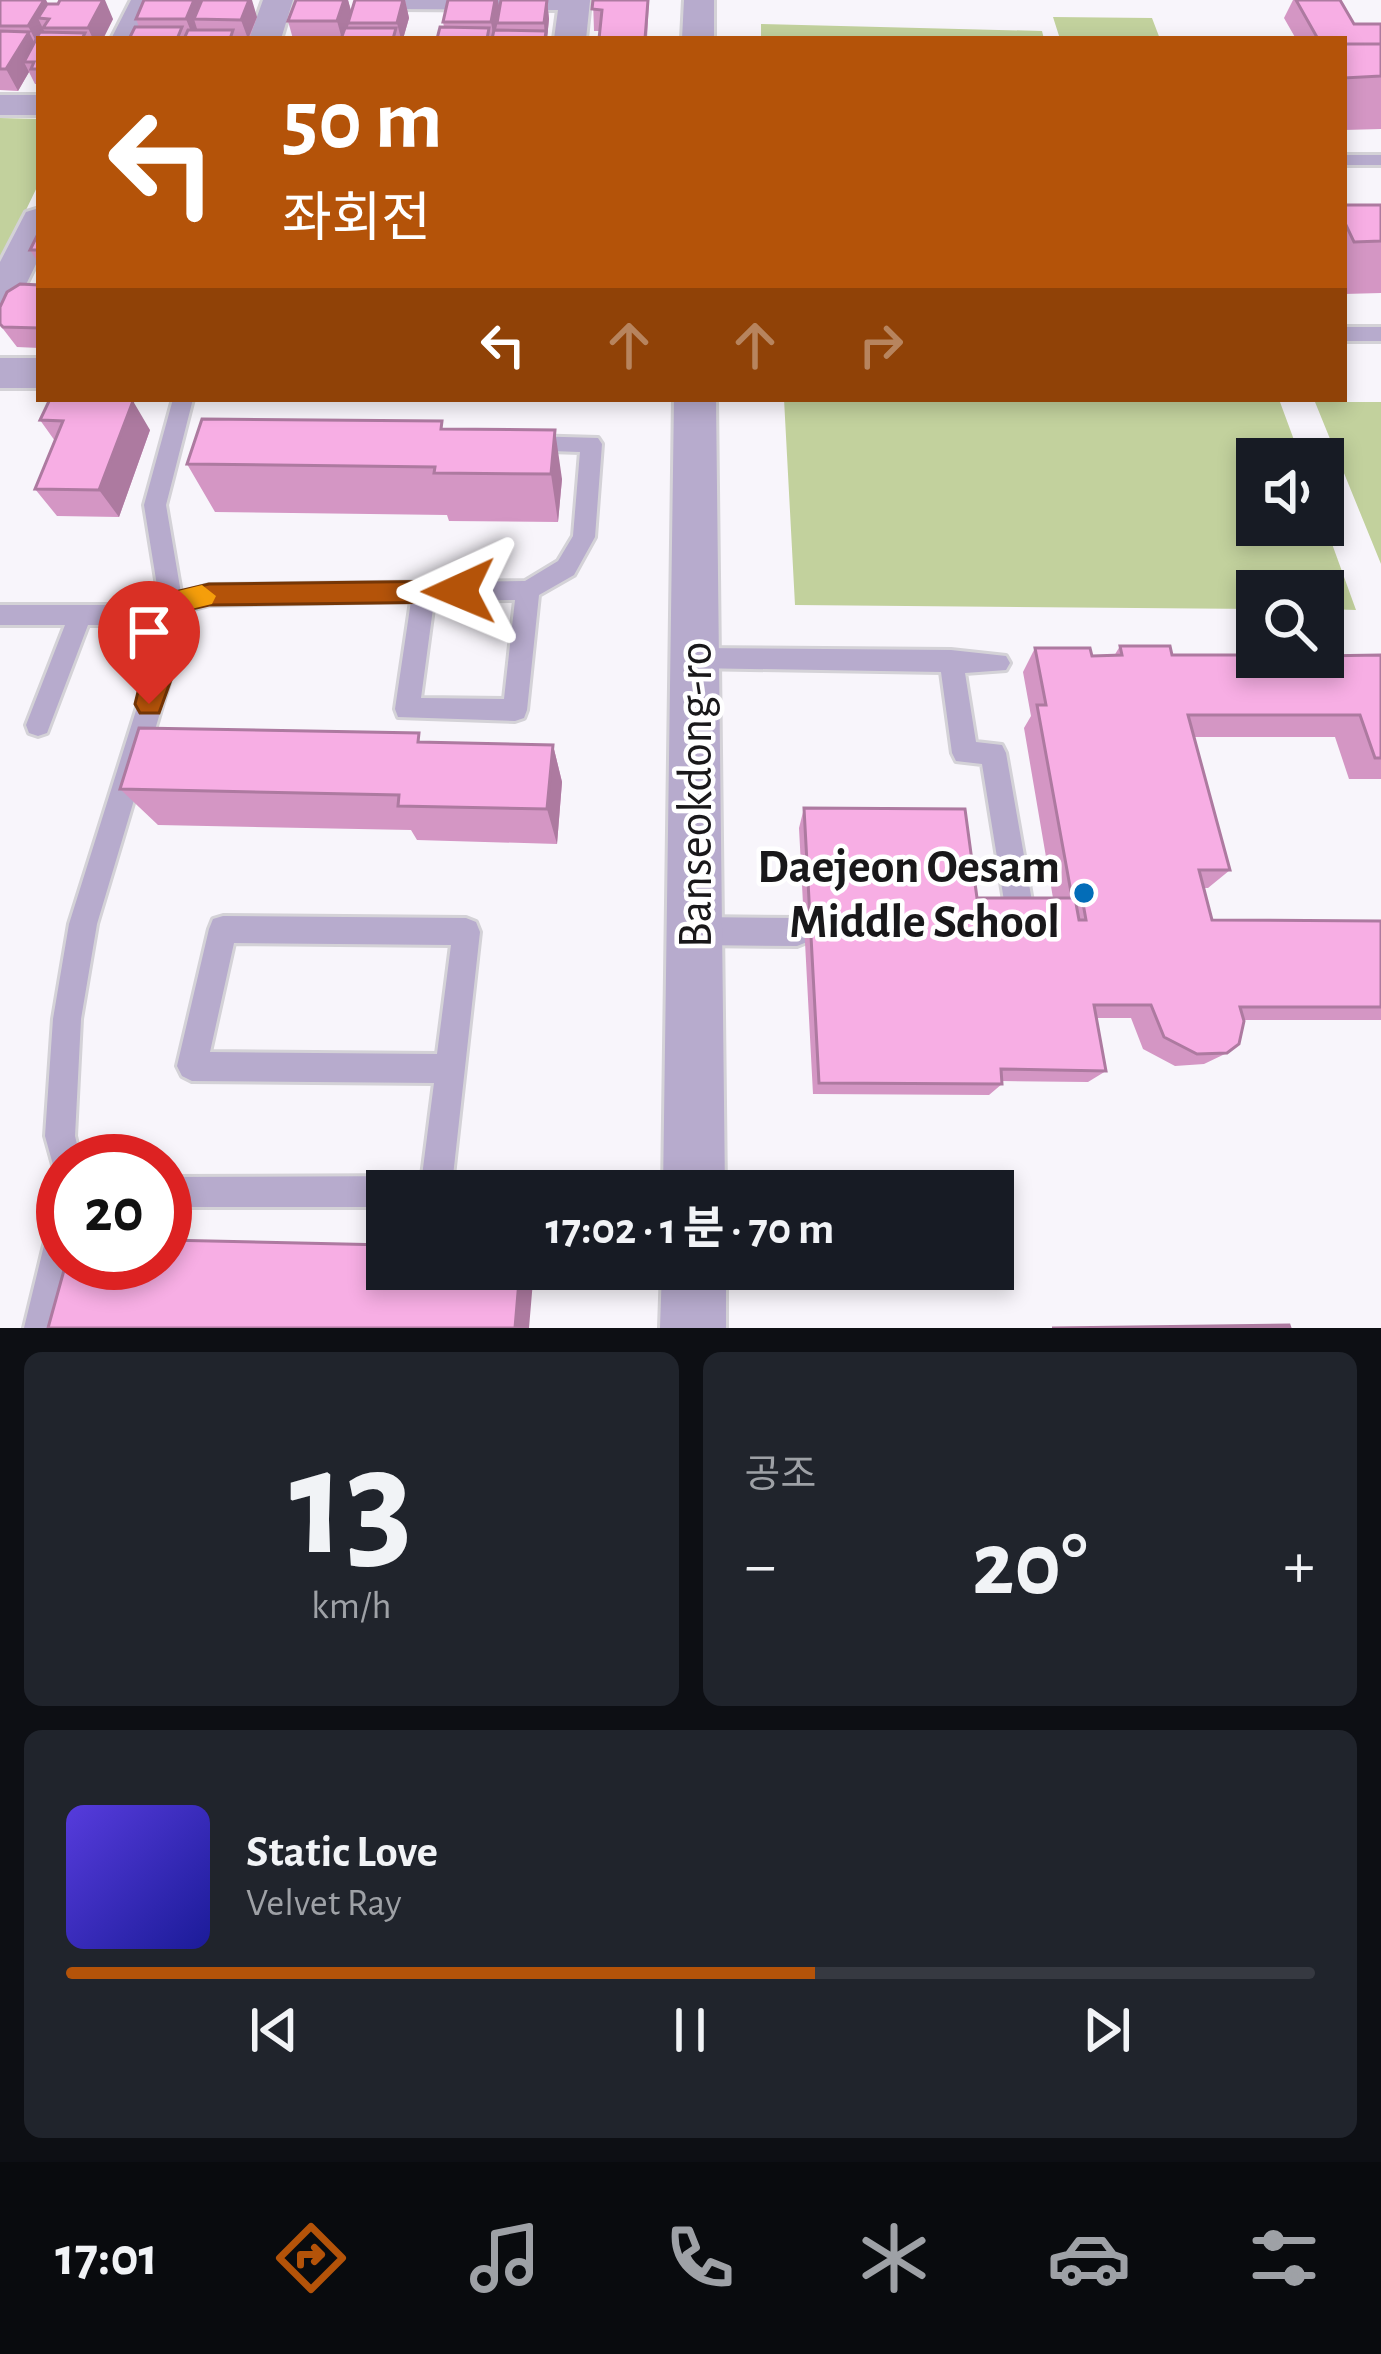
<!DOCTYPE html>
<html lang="ko">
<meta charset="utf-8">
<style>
:root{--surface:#171b24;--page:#20242c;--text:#f1f3f6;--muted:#9ea1a6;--line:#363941;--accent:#b45309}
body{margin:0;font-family:"Alegreya Sans","Noto Sans KR",sans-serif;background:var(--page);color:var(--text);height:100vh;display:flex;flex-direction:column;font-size:45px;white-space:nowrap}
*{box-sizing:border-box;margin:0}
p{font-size:39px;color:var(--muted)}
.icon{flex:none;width:66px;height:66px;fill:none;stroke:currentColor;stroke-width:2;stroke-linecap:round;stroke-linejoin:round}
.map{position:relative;height:1328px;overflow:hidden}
.panel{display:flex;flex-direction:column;gap:24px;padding:24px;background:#0d0f14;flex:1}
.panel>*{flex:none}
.top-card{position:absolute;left:36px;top:36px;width:1311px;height:366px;border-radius:0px;box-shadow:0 6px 18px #0003;background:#b45309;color:#fff;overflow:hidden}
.controls{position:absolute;left:1236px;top:438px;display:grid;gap:24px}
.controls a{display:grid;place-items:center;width:108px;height:108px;border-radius:0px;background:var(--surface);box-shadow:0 6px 18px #0003;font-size:60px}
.speed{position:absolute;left:36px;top:1134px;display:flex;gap:24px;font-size:60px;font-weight:700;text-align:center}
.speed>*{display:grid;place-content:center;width:156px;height:156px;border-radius:50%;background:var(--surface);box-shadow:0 6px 18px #0003;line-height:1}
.speed .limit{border:18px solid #d22;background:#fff;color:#111}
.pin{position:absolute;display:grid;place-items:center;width:102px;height:102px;color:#fff;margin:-123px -51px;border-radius:50% 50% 50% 0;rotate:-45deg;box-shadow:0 0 12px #0007}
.pin .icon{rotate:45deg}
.me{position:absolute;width:132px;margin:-66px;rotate:269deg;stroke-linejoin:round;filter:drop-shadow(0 0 9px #0008)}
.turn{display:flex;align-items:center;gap:42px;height:252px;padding:0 48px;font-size:54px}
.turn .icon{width:156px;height:156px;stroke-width:2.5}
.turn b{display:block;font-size:84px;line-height:102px}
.lanes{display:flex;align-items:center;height:114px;padding:0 48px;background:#0003;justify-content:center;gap:60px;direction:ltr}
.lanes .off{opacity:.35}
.big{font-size:90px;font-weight:700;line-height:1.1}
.panel .tile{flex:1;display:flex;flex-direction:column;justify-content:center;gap:18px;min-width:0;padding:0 42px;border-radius:18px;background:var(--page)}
.panel .dial{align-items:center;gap:0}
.dial b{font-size:156px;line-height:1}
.song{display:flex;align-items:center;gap:36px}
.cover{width:144px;height:144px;border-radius:18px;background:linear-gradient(135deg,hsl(250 70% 55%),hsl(240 70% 35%))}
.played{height:12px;border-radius:6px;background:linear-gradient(90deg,var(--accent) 60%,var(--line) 60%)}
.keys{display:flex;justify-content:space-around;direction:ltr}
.heat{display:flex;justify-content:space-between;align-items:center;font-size:66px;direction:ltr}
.panel .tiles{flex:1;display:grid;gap:24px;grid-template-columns:1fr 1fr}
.tile:last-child{grid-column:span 2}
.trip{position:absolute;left:366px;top:1170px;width:648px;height:120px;border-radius:0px;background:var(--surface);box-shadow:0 6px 18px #0003;font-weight:700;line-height:120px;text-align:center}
.tabs{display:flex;height:192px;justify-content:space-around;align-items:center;background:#090b0e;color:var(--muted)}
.tabs .icon{width:84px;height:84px}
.tabs .selected{color:var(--accent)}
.tabs b{font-size:54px;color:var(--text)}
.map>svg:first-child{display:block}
</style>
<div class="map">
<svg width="1381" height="1328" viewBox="0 0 1381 1328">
<rect width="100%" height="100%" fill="#f8f5fb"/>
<!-- green -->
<path fill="#c2d19d" d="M1053,17L1152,18L1160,39H1060Z
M761,24L1042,31L1044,39H761Z
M0,118L39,119V183L0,264Z
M784,399L1280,402L1301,459H1257V525H1323V519L1356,610L1323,609V591H1257V609L795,605Z
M1315,402H1381V564Z"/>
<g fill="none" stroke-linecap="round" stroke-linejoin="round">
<!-- lane casing -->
<g stroke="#d4d2d7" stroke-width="6">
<path id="lane" d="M1344,155H1381V165H1344Z
M1344,327H1381V341H1344Z
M173,399H193L166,505L181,593L209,585L525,581L558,561L573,536L580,452L522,450L518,444L522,438L529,436L598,438L602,444L595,537L574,575L539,595L527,710L524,718L515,721L398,717L395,709L411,601L209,605L181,612L174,666L97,924L81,1019L75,1136L81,1161H63V1175L55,1172L45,1136L53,1019L69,924L150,666L157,618L132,625H88L50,725L47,733L38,736L29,733L26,725L65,625H0V605H132L159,598L144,505ZM515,600L504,699L421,698L434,601Z
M693,648L951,650L1006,656L1010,663L1006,670L965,673L976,742L1002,745L1006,753L1033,907L1029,916L1019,920L1009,916L1005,907L982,764L956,761L952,753L941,672L693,668L685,665L681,658L685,651Z
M223,916L466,918L476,922L480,932L453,1176H571L582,1180L586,1191H387V1207H165V1177L422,1176L434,1083L192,1081L182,1076L177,1066L209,929L213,919ZM234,943L451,945L437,1054L210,1052Z
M694,917L797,918L807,922L811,932L807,942L797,946L694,945L684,941L680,931L684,921Z
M63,1217V1263H72L56,1328H24L47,1233L52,1222Z"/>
</g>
<!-- street casing -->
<g stroke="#d4d2d7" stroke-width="6">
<path id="street" d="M131,0H161L143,39H111Z
M263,0H293L281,39H249Z
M385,0H590V1L586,39H554L558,10L400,9Z
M684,0H714V39H682Z
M0,95H39V115H0Z
M39,208V258L14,309L0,313V262L26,212Z
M0,358H39V388H0Z
M674,399H716L725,1191H663Z
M662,1269H726V1328H660Z"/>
</g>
<!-- lane -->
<use href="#lane" fill="#b7abcd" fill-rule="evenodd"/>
<!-- street -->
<use href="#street" fill="#b7abcd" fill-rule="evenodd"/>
</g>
<!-- wall -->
<path fill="#d496c4" d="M0,0H46L48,4L113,19L103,39H39V84H35L29,72L18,91L0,90Z
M348,0L351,12L355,0H405L409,18L403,39H293L288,21Z
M547,0L549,19L547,39H437L444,27L443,22L500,8Z
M593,0H649L647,39H599L600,31H594Z
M1293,0H1340L1354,24H1381V129L1344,130V39H1296L1284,18Z
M257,17L249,39H129L139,27L136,19Z
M1344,205H1381V293L1344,294Z
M39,232V264L30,250Z
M39,285V348L17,347L0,325Z
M50,399L150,430L119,517L57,516L35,489L55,441L40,420Z
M444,429L562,479L558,522L449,521L447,515L215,512L187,464Z
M1120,646L1172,655H1381V779H1349L1335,737H1194L1230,870L1208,888H1204L1212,920L1381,921V1020H1244L1227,1053L1204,1064L1175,1066L1143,1049L1131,1018H1096L1106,1071L1088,1082L1002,1081V1084L989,1095L813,1094L799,828L804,808L977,898H1053L1024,728L1031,716L1023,672L1035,648L1092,656H1114Z
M424,743L553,745L562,782L557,844L417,840L411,830L158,825L120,789Z"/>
<!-- shaded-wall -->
<path fill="#ad7aa0" d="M44,0H46L55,20L38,18L46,35L39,47L28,26Z
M103,0H105L113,19L103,39H93L88,28Z
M194,0H202L194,19L198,32L194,39L186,19Z
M249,0H252L257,17L248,39L241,20Z
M344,0H348L352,14L344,39H342L337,21Z
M403,0H405L409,18L403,39H401L397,23Z
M495,0H498L500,11L494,39L491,22Z
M547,0L549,19L547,39H545L544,23Z
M29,32L39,52L24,62L29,72L18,91L6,69Z
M133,401L150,430L119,517L99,490Z
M555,430L562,479L558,522L551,474Z
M553,745L562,782L557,844L547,809Z
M520,1269H534L529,1328H515Z"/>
<!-- building -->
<path fill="#f7aee4" stroke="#ad7aa0" stroke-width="3" d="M0,0H44L28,26H0Z
M60,0H103L88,28H43L49,19L38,18L47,4H58Z
M144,0H194L186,19H136Z
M202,0H249L241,20L194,19Z
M296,0H344L337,21H288Z
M355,0H403L397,23H348Z
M448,0H495L491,22H443Z
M501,0H547L544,23H497Z
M593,0H648L645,39H599L602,10L592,9Z
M1296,0H1340L1354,24H1381V44H1344V39H1318Z
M135,27H182L177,39H129Z
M440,27L489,28L487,39H437Z
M345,28H396L393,39H341Z
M188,30H233L230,39H184Z
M494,30L546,31L545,39H492Z
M0,31L29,32L6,69H0Z
M40,32L85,33L82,39H39V69H31L34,62H24Z
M1344,44H1381V76L1344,78Z
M1344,205H1381V241L1354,242L1344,221Z
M39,232V250H30Z
M20,284L39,285V328L3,327L0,324V307L7,292Z
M50,399H132L133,401L99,490L35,489L63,421L40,420Z
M202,419L442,421L441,429L555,430L551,474L434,473L435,467L187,464Z
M1120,646H1170L1172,655H1257V657L1381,655V758H1375L1360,715H1188L1230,870H1199L1212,920L1381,921V1007H1240L1244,1021L1239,1044L1227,1053L1197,1054L1164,1037L1151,1005H1094L1106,1071L1001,1069L1002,1084L819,1083L804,808L965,809L977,898H1075L1079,920H1086L1081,892H1071L1037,705H1046L1035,648H1090L1092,656L1122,655Z
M139,728L419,733L418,742L553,745L547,809L398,806L399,795L120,789Z
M165,1240L387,1245V1269H520L515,1328H48L66,1263H165Z
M1289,1325L1290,1328H1052Z"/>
<!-- route -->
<path fill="#b45309" stroke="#753606" stroke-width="3" d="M459,581L472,591L459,602L209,605L183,611L176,666L159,713H140L135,704L162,595L209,584Z"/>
<!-- slow -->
<path fill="#f59e0b" d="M202,585L216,596L212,604L183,611L174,657H155L151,649L162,595Z"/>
<!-- markers -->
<circle fill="#036db8" stroke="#fff" stroke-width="4.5" cx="1084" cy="893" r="12"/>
<g text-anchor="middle" stroke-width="9" stroke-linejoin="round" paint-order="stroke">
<!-- street labels -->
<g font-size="48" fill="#19181a" stroke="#fff">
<text transform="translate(694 795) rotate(-90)" y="17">Banseokdong-ro</text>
</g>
<!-- poi labels -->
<g font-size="48" font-weight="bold" fill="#19181a" stroke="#fff" text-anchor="end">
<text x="1060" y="882">Daejeon Oesam<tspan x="1060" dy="55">Middle School</tspan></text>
</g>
</g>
</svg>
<div class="controls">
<a><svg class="icon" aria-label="sound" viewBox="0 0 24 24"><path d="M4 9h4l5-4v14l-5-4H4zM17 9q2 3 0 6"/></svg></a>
<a><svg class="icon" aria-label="search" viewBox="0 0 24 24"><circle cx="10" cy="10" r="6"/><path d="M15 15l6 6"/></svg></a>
</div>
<div class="speed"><div class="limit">20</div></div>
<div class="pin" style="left:149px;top:704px;background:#d93025"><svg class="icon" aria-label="arrive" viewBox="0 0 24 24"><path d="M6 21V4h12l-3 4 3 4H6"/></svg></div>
<svg class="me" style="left:459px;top:591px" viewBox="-20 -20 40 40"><path d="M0-17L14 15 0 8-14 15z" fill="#b45309" stroke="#fff" stroke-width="4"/></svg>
<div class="trip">17:02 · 1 분 · 70 m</div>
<div class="top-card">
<div class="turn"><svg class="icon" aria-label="left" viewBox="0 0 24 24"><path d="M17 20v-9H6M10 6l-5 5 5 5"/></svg><div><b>50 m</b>좌회전</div></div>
<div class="lanes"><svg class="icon" aria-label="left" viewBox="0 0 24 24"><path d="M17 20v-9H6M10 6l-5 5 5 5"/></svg><svg class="icon off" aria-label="ahead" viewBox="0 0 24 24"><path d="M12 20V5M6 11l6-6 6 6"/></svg><svg class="icon off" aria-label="ahead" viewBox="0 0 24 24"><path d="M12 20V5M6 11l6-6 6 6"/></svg><svg class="icon off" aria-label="right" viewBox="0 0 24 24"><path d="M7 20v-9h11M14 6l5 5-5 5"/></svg></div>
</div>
</div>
<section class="panel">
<div class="tiles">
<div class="tile dial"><b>13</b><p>km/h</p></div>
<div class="tile"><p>공조</p>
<div class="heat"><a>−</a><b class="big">20°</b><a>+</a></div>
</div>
<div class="tile">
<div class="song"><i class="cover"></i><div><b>Static Love</b><p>Velvet Ray</p></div></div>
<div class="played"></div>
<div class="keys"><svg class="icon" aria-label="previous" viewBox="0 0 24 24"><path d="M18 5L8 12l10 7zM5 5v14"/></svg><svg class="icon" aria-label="pause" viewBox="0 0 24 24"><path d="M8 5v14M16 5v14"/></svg><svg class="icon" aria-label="next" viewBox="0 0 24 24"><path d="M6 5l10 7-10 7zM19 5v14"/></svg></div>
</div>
</div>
</section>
<nav class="tabs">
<b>17:01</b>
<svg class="icon selected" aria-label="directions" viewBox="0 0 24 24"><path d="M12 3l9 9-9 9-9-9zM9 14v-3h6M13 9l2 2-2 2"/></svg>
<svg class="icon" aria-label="music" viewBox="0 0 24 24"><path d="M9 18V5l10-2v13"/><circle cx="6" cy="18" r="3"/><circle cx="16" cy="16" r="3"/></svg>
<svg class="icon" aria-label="phone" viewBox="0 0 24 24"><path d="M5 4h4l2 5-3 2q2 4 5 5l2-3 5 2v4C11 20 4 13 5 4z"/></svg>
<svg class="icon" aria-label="climate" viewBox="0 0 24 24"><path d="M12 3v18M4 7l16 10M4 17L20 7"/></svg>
<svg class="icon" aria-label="car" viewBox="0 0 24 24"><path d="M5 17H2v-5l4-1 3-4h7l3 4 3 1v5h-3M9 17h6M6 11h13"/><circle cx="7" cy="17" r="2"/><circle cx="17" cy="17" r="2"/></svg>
<svg class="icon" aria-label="filters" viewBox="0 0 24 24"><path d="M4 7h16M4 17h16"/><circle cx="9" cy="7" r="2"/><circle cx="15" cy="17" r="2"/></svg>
</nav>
